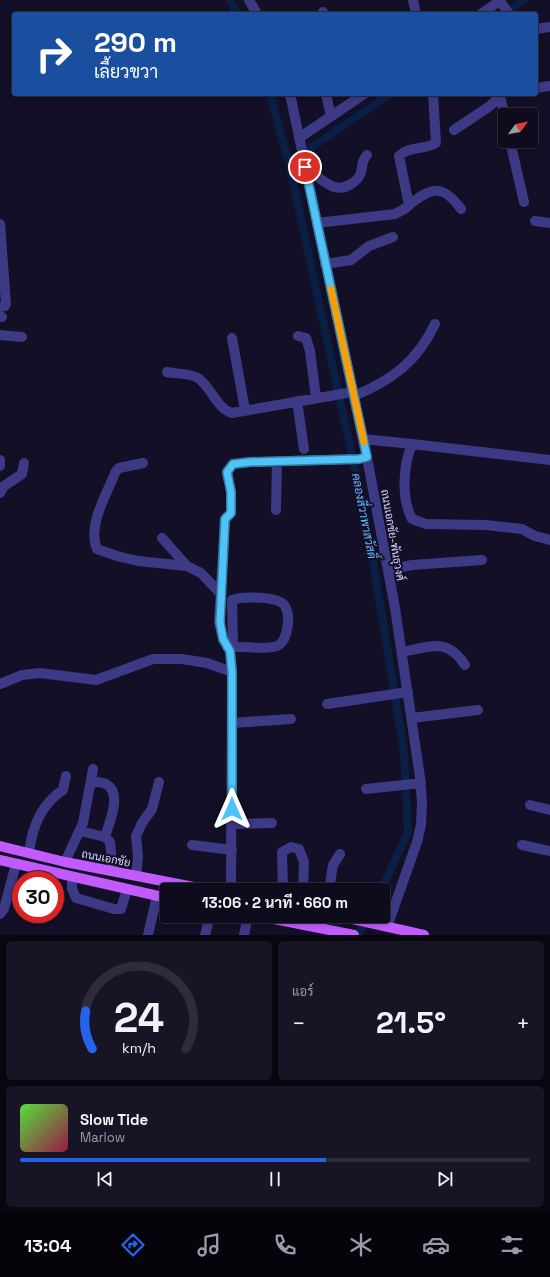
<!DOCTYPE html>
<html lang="th">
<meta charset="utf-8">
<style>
:root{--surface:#0e0b1c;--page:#171425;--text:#f1f3f6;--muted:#9b9ba3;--line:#2e2b3b;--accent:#2563eb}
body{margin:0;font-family:"Space Grotesk",Sarabun,sans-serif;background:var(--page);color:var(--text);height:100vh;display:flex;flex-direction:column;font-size:15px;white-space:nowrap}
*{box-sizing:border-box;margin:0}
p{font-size:13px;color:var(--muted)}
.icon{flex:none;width:22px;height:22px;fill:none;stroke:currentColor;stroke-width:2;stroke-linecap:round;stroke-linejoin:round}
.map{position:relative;height:935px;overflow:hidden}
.sheet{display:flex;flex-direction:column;gap:6px;padding:6px;background:#08060f;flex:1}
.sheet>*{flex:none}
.top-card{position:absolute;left:12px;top:12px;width:526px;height:84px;border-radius:4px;box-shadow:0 2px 6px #0003,0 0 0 1px var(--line);background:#1a4fa0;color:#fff;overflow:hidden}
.needle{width:26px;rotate:58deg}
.controls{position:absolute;left:498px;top:108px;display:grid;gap:8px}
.controls a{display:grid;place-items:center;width:40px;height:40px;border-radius:4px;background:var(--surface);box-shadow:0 2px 6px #0003,0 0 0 1px var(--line);font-size:20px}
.speed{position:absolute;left:12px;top:871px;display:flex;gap:8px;font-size:20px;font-weight:700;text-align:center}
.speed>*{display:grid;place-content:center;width:52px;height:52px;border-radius:50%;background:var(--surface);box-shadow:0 2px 6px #0003,0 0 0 1px var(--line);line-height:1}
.speed .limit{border:6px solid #d22;background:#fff;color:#111}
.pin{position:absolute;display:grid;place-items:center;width:34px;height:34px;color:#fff;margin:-17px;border:2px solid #fff;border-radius:50%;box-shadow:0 1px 4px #0007}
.me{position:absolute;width:44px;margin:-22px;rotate:0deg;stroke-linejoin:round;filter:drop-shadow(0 0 3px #0008)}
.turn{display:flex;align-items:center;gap:14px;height:84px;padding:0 16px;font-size:18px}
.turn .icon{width:52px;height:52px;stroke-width:2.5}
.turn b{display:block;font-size:28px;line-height:34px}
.big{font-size:30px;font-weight:700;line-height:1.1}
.sheet .tile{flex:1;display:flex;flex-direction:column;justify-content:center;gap:6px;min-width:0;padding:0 14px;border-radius:6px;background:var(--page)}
.sheet .dial{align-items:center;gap:0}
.dial svg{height:104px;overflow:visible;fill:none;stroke:var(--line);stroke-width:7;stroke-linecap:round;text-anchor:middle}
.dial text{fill:var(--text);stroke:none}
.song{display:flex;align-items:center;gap:12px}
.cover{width:48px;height:48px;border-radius:6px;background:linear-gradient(135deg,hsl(110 70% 55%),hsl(340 70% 35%))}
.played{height:4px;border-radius:2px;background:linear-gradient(90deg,var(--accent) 60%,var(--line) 60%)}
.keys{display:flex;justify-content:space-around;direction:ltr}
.heat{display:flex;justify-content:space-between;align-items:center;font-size:22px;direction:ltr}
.sheet .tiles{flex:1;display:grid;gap:6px;grid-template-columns:1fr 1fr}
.tile:last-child{grid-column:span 2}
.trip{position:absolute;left:160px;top:883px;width:230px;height:40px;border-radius:4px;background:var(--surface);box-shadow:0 2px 6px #0003,0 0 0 1px var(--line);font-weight:700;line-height:40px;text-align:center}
.tab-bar{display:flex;height:64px;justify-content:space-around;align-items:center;background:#06040b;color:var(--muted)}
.tab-bar .icon{width:28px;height:28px}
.tab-bar .active{color:var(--accent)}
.tab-bar b{font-size:18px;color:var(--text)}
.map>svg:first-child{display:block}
</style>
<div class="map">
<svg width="550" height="935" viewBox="0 0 550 935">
<rect width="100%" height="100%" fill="#130f26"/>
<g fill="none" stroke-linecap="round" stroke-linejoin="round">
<!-- canal -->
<path stroke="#0a1f44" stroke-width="8" d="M230,0L237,14
M504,14L524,0
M270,94L289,163L368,531L404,752L408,832L381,890
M289,163L390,94
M358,935L368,916"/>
<!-- minor -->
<path stroke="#3d3a85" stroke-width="10" d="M249,0L257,14
M413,0L416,14
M500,1L509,14
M323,12L324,14
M481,14L501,0
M536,29L550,27
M536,88L550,86
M290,94L369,468L395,608L420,777L422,803L421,825L417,842L387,927
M326,94L331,116
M500,96L505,118
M454,130L490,106L502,94
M299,138L364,94
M510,141L524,202
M307,177L315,175C327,184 337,193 351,184C356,181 360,178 361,172C363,165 361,161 367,155
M409,205C432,187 443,184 461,209
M535,221L550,223
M317,223L395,214L406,208L409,205L399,156C409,146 424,150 436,143L433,94
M0,224L6,304L5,306L0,307
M325,264L351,260L369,246L393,237
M0,317H2
M0,335L22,337
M298,336L306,338L310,351L316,398
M232,338L245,410
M167,372C176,374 191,373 198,378C212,388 216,408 232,413L353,392
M354,396C392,380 417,362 435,324
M297,401L304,449
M363,439L412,444C403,466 401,498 412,519L426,524L486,525L522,529L535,536L550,540
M412,444L550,460
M143,463L119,468L116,471C107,494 87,525 97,549L117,556L138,561L187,566
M0,466V460
M0,493L4,486L22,474L24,463
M276,510L277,461
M162,538L187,566L201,573L220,593
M388,570L412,565L482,560
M227,647C243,645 262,651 277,646C288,641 291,616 285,606C279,596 242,596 232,600L233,646
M402,652C430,647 447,637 465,665
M0,684L22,675L40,673L96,680L153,659H182L207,663L232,672
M327,704L408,692
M412,718L478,710
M232,723L291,719
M366,789L421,783
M530,805L550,810
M232,824L272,823
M80,831L105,837C109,823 123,793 106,784C103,782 95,782 91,782
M105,837L110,842L113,871
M192,845L232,850
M522,845L550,851
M29,853C32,827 41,804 63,790L66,776
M65,862L83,823L93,769
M136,876L138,857L136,836L142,823L152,809L159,782
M72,877V889L76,898L114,909H121L127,889
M231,890L232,672L230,651L223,639L219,622L225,519L231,513V492L227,472L233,464L250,462L359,459L367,457
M283,890L282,852L291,847L299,849L304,862L303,890
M329,890L333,865L340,854
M0,914L4,909L16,864
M148,935L157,896
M205,935L210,916
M244,935L248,916"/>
<!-- major -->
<path stroke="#c25bff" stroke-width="10" d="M0,846L65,862L209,890
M0,860L167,898
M259,916L354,935
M339,916L424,935"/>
</g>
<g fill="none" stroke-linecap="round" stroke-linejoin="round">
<!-- route casing -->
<g stroke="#337fa1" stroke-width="10">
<path id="route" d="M232,809V672L230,651L223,639L220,622L225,519L231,513V492L227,472L233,464L250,462L359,459L367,457L305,167"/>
</g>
<!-- route -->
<use href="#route" stroke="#4fc3f7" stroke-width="7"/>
<!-- slow -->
<path stroke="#f59e0b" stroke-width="7" d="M331,289L364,442"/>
</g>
<g text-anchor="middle" stroke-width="4" stroke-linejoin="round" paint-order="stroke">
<!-- street labels -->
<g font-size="11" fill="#d9d4ff" stroke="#130f26">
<text transform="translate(393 535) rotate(80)" y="4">ถนนเอกชัย-พันธุวงศ์</text>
<text transform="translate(106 858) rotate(11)" y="4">ถนนเอกชัย</text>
</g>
<!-- water labels -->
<g font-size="12" font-style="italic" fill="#62b6ff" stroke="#130f26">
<text transform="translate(364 516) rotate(79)" y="4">คลองสี่วาพาสวัสดิ์</text>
</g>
</g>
</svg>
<div class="controls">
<a><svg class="needle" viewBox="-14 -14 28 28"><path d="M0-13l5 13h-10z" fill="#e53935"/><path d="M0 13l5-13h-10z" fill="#9b9ba3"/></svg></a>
</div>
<div class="speed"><div class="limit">30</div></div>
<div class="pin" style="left:305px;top:167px;background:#d93025"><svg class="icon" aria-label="arrive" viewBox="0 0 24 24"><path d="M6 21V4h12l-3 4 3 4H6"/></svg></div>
<svg class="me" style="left:232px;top:809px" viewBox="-20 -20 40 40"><path d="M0-17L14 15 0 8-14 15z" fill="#4fc3f7" stroke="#fff" stroke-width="4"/></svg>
<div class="trip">13:06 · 2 นาที · 660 m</div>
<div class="top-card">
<div class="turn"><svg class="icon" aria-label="right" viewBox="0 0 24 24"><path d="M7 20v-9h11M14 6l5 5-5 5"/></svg><div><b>290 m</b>เลี้ยวขวา</div></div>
</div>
</div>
<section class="sheet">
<div class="tiles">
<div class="tile dial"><svg viewBox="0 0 100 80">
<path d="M14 69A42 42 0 1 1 86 69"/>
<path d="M14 69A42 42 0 0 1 9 40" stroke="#2563eb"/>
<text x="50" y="56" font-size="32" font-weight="700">24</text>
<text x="50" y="72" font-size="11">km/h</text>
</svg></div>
<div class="tile"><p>แอร์</p>
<div class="heat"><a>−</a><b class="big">21.5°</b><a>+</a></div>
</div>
<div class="tile">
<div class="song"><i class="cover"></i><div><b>Slow Tide</b><p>Marlow</p></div></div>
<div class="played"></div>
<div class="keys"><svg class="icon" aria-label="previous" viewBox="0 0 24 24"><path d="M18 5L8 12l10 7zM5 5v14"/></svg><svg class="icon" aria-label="pause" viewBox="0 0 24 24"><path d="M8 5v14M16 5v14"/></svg><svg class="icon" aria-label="next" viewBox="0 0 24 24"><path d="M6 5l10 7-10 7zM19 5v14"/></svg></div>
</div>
</div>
</section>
<nav class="tab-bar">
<b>13:04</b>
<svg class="icon active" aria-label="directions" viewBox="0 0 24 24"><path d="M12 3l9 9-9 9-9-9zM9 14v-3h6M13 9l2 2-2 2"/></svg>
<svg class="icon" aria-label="music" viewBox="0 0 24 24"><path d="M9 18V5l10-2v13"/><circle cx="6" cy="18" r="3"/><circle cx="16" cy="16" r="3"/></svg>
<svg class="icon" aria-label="phone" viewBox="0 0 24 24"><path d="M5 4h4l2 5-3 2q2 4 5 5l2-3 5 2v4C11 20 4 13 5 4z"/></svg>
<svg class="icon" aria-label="climate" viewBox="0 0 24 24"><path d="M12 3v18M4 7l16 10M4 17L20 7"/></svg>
<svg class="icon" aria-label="car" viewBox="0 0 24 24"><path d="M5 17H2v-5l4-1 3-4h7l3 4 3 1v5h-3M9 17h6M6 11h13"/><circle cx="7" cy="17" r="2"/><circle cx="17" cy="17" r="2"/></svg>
<svg class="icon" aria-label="filters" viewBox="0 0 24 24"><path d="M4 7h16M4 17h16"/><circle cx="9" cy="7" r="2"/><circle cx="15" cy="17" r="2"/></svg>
</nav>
